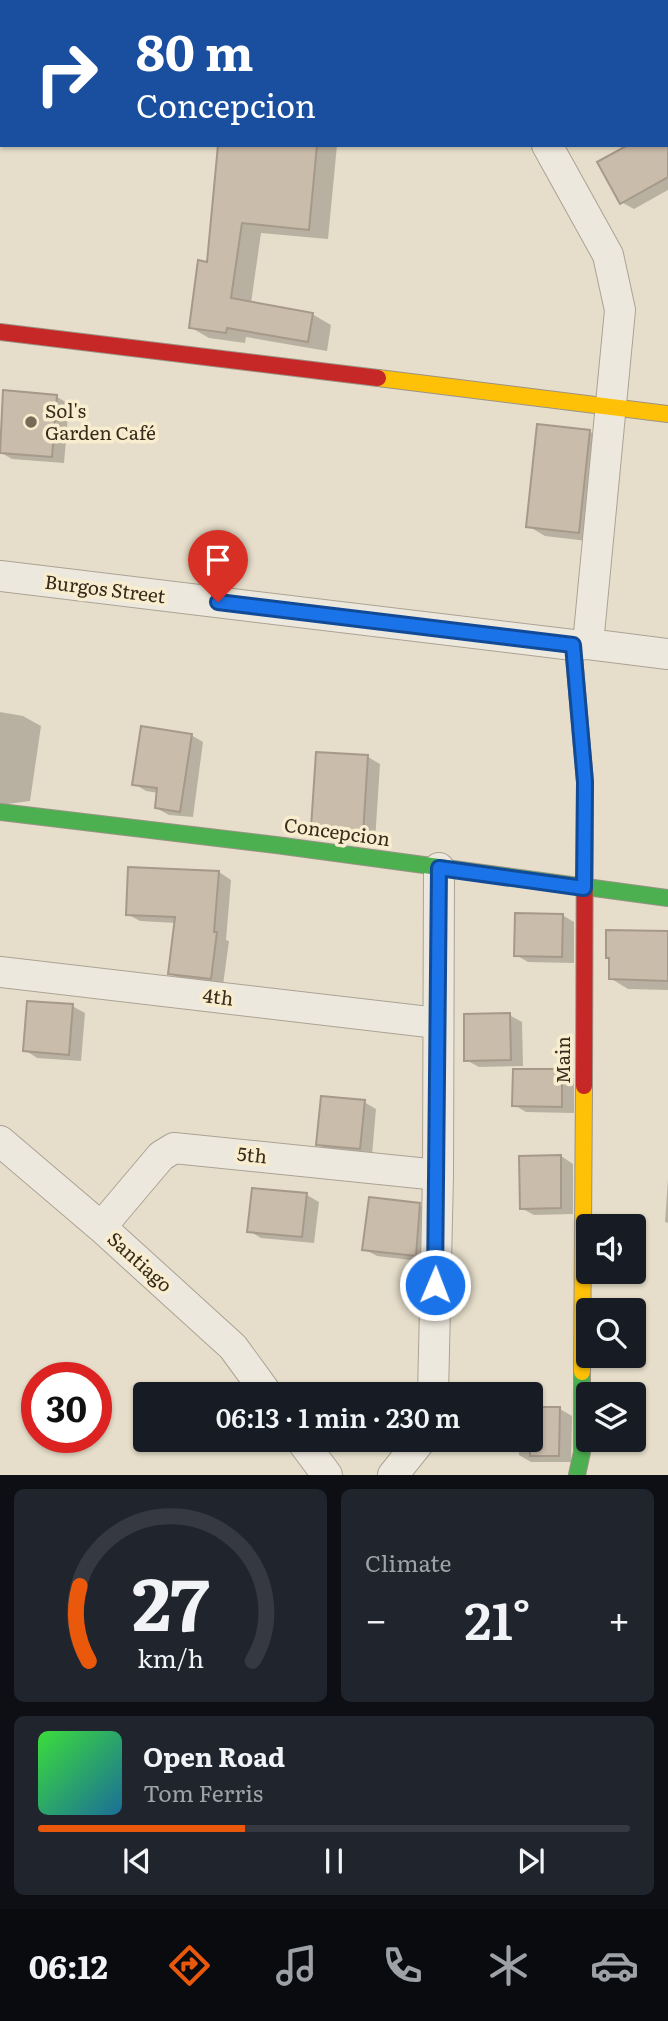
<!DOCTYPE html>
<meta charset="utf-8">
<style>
:root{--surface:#171b24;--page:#20242c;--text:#f1f3f6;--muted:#9ea1a6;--line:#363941;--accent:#ea580c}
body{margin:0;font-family:Literata,serif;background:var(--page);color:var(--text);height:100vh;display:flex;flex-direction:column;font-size:26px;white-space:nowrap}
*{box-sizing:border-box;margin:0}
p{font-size:23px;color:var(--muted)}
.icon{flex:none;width:38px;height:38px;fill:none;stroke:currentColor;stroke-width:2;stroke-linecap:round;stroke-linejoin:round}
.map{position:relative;height:1475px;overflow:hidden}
.details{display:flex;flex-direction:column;gap:14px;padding:14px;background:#0d0f14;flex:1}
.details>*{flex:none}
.hud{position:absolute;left:0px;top:0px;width:668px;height:147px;box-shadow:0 2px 5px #0004;background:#1a4fa0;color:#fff;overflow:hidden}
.controls{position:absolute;left:576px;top:1214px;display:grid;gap:14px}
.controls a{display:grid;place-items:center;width:70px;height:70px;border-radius:7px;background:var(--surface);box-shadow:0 2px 5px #0004;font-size:35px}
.speed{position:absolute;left:21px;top:1362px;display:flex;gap:14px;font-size:35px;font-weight:700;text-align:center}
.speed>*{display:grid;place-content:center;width:91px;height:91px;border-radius:50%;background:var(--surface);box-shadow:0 2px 5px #0004;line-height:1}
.speed .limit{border:10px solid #d22;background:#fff;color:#111}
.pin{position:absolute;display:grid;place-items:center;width:60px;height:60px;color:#fff;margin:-72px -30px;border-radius:50% 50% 50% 0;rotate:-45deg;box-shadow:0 0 7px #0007}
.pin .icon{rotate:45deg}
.me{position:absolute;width:77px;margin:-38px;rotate:1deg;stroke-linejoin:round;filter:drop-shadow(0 0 5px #0008)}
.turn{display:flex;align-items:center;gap:24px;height:147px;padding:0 21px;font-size:32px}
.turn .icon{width:91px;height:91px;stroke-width:2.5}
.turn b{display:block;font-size:49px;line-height:60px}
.big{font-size:52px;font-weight:600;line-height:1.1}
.details .widget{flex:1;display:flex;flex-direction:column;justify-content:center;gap:10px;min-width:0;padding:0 24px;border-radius:10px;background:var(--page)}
.details .dial{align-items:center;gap:0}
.dial svg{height:182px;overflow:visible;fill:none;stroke:var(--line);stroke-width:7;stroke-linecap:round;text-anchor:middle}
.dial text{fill:var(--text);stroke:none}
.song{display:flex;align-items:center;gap:21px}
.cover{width:84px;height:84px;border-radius:10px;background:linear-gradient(135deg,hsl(120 70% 55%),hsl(200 70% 35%))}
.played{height:7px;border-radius:4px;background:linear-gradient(90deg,var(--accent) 35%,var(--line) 35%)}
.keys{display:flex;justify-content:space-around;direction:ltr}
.heat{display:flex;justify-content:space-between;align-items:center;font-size:38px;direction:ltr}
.details .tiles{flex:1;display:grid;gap:14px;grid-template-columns:1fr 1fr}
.widget:last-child{grid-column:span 2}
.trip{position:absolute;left:133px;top:1382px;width:410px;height:70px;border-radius:7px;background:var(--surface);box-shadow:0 2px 5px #0004;font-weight:600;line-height:70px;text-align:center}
.tab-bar{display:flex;height:112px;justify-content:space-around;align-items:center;background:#090b0e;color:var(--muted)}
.tab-bar .icon{width:49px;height:49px}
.tab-bar .on{color:var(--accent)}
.tab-bar b{font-size:32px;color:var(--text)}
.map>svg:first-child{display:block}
</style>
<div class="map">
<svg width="668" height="1475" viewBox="0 0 668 1475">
<rect width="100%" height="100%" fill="#e6deca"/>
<!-- shadow -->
<path fill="#0003" d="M622,0H651L648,2Z
M668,125V190L634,209L621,202L667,145Z
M207,145H337L328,239L261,233L251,303L312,314L331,325L327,351L246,337L245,343L209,338L190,327L208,264L220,146Z
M5,392L57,397L69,404L64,463L12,459L0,452Z
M589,431L607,442L596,542L545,536L528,526Z
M0,712L23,716L41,726L30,801L0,805Z
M191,735L203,742L193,817L169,815L156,808L159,793L146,791L134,784Z
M368,757L380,764L375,841L326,834L313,827Z
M219,872L231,880L226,940L229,941L223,985L182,980L170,973L176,923L140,921L127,914Z
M562,915L574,922V963L528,962L516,955Z
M668,933V990L628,989L610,978Z
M72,1006L85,1013L81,1061L37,1058L25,1050Z
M509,1015L522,1022L523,1066L479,1067L466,1060Z
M561,1071L574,1078V1113L526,1112L514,1105Z
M364,1102L376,1109L372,1155L331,1151L318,1144Z
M561,1156L573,1164V1214L534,1215L521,1208Z
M668,1179V1223L665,1222Z
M307,1195L319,1202L314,1243L261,1238L249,1231Z
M419,1205L432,1212L428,1262L377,1256L364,1249Z
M560,1409L572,1416L571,1462H531L519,1455V1440H530Z"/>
<!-- building -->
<path fill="#cabcab" stroke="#a6998a" stroke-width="2" d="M218,145H317L309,230L242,223L231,298L313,313L308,342L227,328L226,333L189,328L198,260L207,262Z
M628,145H668V177L620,204L597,162Z
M3,390L57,395L52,457L0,453Z
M537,424L590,430L579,533L526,527Z
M141,726L192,734L180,812L155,808L157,788L132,785Z
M316,752L368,755L363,835L311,828Z
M128,867L219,871L214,932H217L211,979L168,974L175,917L126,915Z
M515,913L563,914L562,957L514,956Z
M606,930L668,931V981L609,979V958H606Z
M27,1001L73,1004L69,1055L23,1051Z
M510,1013L511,1060L464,1061V1014Z
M513,1069H562V1107L512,1106Z
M321,1096L365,1100L360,1149L316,1145Z
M561,1155V1208L520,1209L519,1156Z
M252,1188L307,1193L302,1237L247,1232Z
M369,1197L420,1203L416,1256L362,1250Z
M530,1407H560L559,1456H530Z"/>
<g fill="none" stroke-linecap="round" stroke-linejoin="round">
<!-- street casing -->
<g stroke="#aba294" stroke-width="32">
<path id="street" d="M0,44H2
M547,145L608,255L620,310L588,644
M0,576L573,645L588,644L668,654
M0,972L437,1023
M0,1141L101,1227L233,1347L268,1395
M101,1227L161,1156L174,1148L438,1175
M433,1395L438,1175L439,868
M301,1440L327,1475
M393,1475L421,1440"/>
</g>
<!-- fast casing -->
<g stroke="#9a9284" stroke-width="18">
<path id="fast" d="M0,812L276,845L668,898
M577,1475L582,1452V1372"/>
</g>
<!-- slow casing -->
<g stroke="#9a9284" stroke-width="18">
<path id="slow" d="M378,378L668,414
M582,1372L584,1086"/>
</g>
<!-- jam casing -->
<g stroke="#9a9284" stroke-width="18">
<path id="jam" d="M0,332L378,378
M573,645L585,782L584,1086"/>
</g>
<!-- street -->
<use href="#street" stroke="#ede8dd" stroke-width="30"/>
<!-- fast -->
<use href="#fast" stroke="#4caf50" stroke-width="16"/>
<!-- slow -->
<use href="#slow" stroke="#ffc107" stroke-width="16"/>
<!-- jam -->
<use href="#jam" stroke="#c62828" stroke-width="16"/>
</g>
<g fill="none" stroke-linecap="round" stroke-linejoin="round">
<!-- route casing -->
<g stroke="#114b97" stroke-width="18">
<path id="route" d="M218,602L573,645L585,782L584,888L439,868L435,1285"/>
</g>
<!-- route -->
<use href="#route" stroke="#1a73e8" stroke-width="12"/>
</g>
<!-- markers -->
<circle fill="#766a59" stroke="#f8edcf" stroke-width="2.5" cx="31" cy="422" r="7"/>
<g text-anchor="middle" stroke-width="7" stroke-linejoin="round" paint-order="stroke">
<!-- poi labels -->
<g font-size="19" fill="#392b1c" stroke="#f8edcf" text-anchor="start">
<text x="45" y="418">Sol's<tspan x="45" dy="22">Garden Café</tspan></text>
</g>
<!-- street labels -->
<g font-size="19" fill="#392b1c" stroke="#f8edcf">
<text transform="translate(105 589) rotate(7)" y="7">Burgos Street</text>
<text transform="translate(337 832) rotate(8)" y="7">Concepcion</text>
<text transform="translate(218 997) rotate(7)" y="7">4th</text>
<text transform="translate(563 1060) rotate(-90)" y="7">Main</text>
<text transform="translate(252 1155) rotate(6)" y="7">5th</text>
<text transform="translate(140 1262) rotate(42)" y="7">Santiago</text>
</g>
</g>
</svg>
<div class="controls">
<a><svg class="icon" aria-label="sound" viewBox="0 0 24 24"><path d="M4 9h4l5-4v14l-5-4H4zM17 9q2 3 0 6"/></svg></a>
<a><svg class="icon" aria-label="search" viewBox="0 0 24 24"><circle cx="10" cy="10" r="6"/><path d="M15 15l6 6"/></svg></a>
<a><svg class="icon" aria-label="layers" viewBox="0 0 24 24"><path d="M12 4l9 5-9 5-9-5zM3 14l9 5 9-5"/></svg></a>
</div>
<div class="speed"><div class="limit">30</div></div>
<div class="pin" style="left:218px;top:602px;background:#d93025"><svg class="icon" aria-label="arrive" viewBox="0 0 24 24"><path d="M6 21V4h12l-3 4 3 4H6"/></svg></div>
<svg class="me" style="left:435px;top:1285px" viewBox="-20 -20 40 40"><circle r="17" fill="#1a73e8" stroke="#fff" stroke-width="3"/><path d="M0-11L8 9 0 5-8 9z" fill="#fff"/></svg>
<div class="trip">06:13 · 1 min · 230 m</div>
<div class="hud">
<div class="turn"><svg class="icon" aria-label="right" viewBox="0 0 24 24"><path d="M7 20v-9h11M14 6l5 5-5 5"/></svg><div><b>80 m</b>Concepcion</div></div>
</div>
</div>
<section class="details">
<div class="tiles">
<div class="widget dial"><svg viewBox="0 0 100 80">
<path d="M14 69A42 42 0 1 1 86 69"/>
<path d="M14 69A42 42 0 0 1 10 36" stroke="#ea580c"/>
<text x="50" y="56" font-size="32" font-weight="700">27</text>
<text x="50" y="72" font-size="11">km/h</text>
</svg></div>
<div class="widget"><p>Climate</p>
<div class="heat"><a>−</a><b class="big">21°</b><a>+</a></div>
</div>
<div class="widget">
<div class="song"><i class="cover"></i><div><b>Open Road</b><p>Tom Ferris</p></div></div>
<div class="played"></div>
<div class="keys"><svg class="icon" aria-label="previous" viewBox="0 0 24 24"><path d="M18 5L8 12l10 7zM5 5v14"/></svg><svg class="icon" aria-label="pause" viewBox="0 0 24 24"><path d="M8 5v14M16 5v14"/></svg><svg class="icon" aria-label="next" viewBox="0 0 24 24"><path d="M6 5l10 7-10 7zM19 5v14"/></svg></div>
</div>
</div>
</section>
<nav class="tab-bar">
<b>06:12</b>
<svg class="icon on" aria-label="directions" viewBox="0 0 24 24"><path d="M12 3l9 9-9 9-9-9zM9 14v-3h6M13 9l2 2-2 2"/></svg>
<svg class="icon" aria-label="music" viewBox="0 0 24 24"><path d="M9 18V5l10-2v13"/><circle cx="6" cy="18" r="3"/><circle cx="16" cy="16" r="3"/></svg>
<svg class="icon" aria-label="phone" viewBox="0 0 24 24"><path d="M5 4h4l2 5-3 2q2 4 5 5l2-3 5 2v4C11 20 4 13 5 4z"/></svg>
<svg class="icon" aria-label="climate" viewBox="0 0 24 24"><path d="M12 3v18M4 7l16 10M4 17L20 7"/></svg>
<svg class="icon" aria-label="car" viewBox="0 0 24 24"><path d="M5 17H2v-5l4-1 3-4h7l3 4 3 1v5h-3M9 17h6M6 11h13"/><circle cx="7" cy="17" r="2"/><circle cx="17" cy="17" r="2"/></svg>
</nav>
